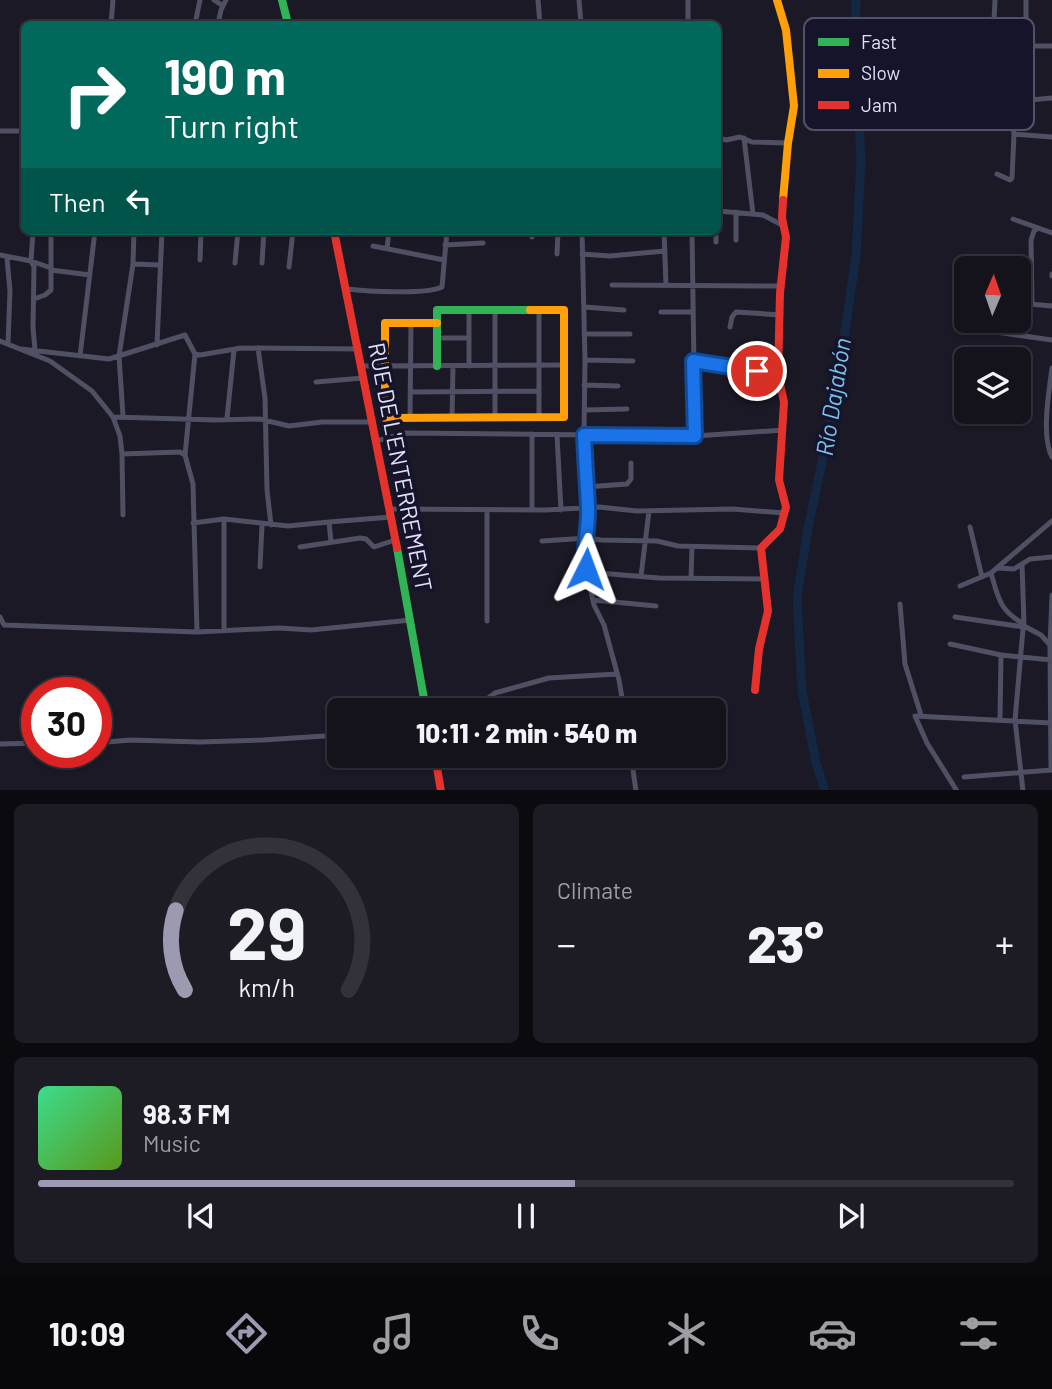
<!DOCTYPE html>
<meta charset="utf-8">
<style>
:root{--surface:#14131c;--page:#1d1c25;--text:#f1f3f6;--muted:#9d9ea3;--line:#33323b;--accent:#9b9ab1}
body{margin:0;font-family:Barlow,sans-serif;background:var(--page);color:var(--text);height:100vh;display:flex;flex-direction:column;font-size:26px;white-space:nowrap}
*{box-sizing:border-box;margin:0}
p{font-size:23px;color:var(--muted)}
.icon{flex:none;width:38px;height:38px;fill:none;stroke:currentColor;stroke-width:2;stroke-linecap:round;stroke-linejoin:round}
.map{position:relative;height:790px;overflow:hidden}
.side{display:flex;flex-direction:column;gap:14px;padding:14px;background:#0b0a0f;flex:1}
.side>*{flex:none}
.guide{position:absolute;left:21px;top:21px;width:700px;height:214px;border-radius:10px;box-shadow:0 2px 5px #0004,0 0 0 2px var(--line);background:#00695c;color:#fff;overflow:hidden}
.needle{width:46px;rotate:2deg}
.controls{position:absolute;left:954px;top:256px;display:grid;gap:14px}
.controls a{display:grid;place-items:center;width:77px;height:77px;border-radius:10px;background:var(--surface);box-shadow:0 2px 5px #0004,0 0 0 2px var(--line);font-size:35px}
.speed{position:absolute;left:21px;top:677px;display:flex;gap:14px;font-size:35px;font-weight:700;text-align:center}
.speed>*{display:grid;place-content:center;width:91px;height:91px;border-radius:50%;background:var(--surface);box-shadow:0 2px 5px #0004,0 0 0 2px var(--line);line-height:1}
.speed .limit{border:10px solid #d22;background:#fff;color:#111}
.pin{position:absolute;display:grid;place-items:center;width:60px;height:60px;color:#fff;margin:-30px;border:4px solid #fff;border-radius:50%;box-shadow:0 2px 7px #0007}
.me{position:absolute;width:77px;margin:-38px;rotate:3deg;stroke-linejoin:round;filter:drop-shadow(0 0 5px #0008)}
.turn{display:flex;align-items:center;gap:24px;height:147px;padding:0 28px;font-size:32px}
.turn .icon{width:91px;height:91px;stroke-width:2.5}
.turn b{display:block;font-size:49px;line-height:60px}
.then{display:flex;align-items:center;height:66px;padding:0 28px;background:#0003;gap:14px;font-size:26px}
.big{font-size:52px;font-weight:800;line-height:1.1}
.side .widget{flex:1;display:flex;flex-direction:column;justify-content:center;gap:10px;min-width:0;padding:0 24px;border-radius:10px;background:var(--page)}
.side .dial{align-items:center;gap:0}
.dial svg{height:182px;overflow:visible;fill:none;stroke:var(--line);stroke-width:7;stroke-linecap:round;text-anchor:middle}
.dial text{fill:var(--text);stroke:none}
.song{display:flex;align-items:center;gap:21px}
.cover{width:84px;height:84px;border-radius:10px;background:linear-gradient(135deg,hsl(150 70% 55%),hsl(90 70% 35%))}
.played{height:7px;border-radius:4px;background:linear-gradient(90deg,var(--accent) 55%,var(--line) 55%)}
.keys{display:flex;justify-content:space-around;direction:ltr}
.heat{display:flex;justify-content:space-between;align-items:center;font-size:38px;direction:ltr}
.side .tiles{flex:1;display:grid;gap:14px;grid-template-columns:1fr 1fr}
.widget:last-child{grid-column:span 2}
.trip{position:absolute;left:327px;top:698px;width:399px;height:70px;border-radius:10px;background:var(--surface);box-shadow:0 2px 5px #0004,0 0 0 2px var(--line);font-weight:800;line-height:70px;text-align:center}
.menu{display:flex;height:112px;justify-content:space-around;align-items:center;background:#08080b;color:var(--muted)}
.menu .icon{width:49px;height:49px}
.menu .active{color:var(--accent)}
.menu b{font-size:32px;color:var(--text)}
.map>svg:first-child{display:block}
</style>
<div class="map">
<svg width="1052" height="791" viewBox="0 0 1052 791">
<rect width="100%" height="100%" fill="#1a1925"/>
<g fill="none" stroke-linecap="round" stroke-linejoin="round">
<!-- river -->
<path stroke="#132742" stroke-width="9" d="M825,791L816,763L802,691L797,598L808,528L834,405L856,256L861,161L855,44L856,0"/>
<!-- street -->
<path stroke="#505064" stroke-width="5" d="M214,0L223,6
M538,0L540,24
M579,0L581,24
M688,0V24
M995,0L992,61L1011,108L1014,134L1012,178L1010,180L997,174
M1026,0V46
M111,24L113,0
M195,24L200,0
M218,24L221,10L226,0
M994,46H1052
M1009,102L1052,98
M0,131H24
M1014,134L1052,137
M718,138L726,140L740,137L752,142L788,143
M744,138L753,214
M718,211L763,215L782,225
M736,212V240
M1013,219L1052,233
M33,231L31,261L34,267L33,328L35,350
M532,231V237
M556,231L582,234
M582,231L585,360L584,435L588,507V538L584,560L594,605L604,625L619,680L624,710
M664,231L666,285
M692,231L695,436
M716,231V242
M445,245L483,243
M373,246L444,260
M387,249L389,231
M557,254L558,233
M582,254L610,256L665,251
M0,255L31,261L51,268
M7,258L10,291L8,344
M200,260L201,231
M979,262V268
M235,263L238,231
M262,263L264,231
M133,264L159,265
M289,267L293,231
M51,270L90,275
M1052,276V274
M612,285L781,286
M346,289C365,291 426,295 442,287L447,231
M34,299L45,295L51,290V231
M1018,303L1052,306
M1032,304L1031,240L1034,231L1038,228
M584,307L624,310
M469,310V366
M661,312H693
M730,327L732,317L736,312L781,315
M996,332L1052,340
M584,334H630
M437,338H469
M0,341L50,361L92,391L113,417L120,436L122,454L123,515
M157,345L162,231
M258,348L265,398L267,490L271,525
M21,349L109,359L185,335L195,354L200,355L241,348L358,349
M80,356L95,231
M585,360L633,361
M693,361L778,375
M360,366L565,365
M1052,368C1049,392 1041,436 1052,457
M316,382L363,378
M584,385L618,386
M411,392L539,391
M585,410L627,409
M123,416L119,356L133,264L134,231
M113,417L216,420L260,419L289,426L322,422H372
M495,417V310
M539,417V310
M227,418L234,350
M410,418L411,323
M452,418L453,366
M532,434V510
M557,435L561,510
M376,441L406,433L695,436L784,430
M122,454L180,452L185,455L193,484L197,632
M185,455L195,354
M586,487L627,484L631,479V463
M389,509L546,510L599,507L637,511L732,509L784,513
M487,510V621
M224,519V631
M329,522L391,517
M193,523L224,519L288,526L329,522L331,542
M970,527L982,577
M542,541L588,538L601,540L657,541L678,546L761,548
M300,547L360,538L366,539L374,547L395,540
M1022,564L1024,624
M260,567L262,525
M998,568L1014,569L1030,559L1052,557
M587,572L659,578L765,579
M991,573C998,598 1000,611 1024,624V626L1041,635L1050,645L1051,770
M641,576L649,511
M691,578L692,547
M960,586L991,573L1052,521
M593,600L656,606
M900,604L905,664L921,715
M0,617L4,625L197,632L279,628L311,630L411,620
M955,617L1024,627
M1023,629L1015,720L1023,791
M950,644L1001,655L1052,660
M1050,645L1052,595
M472,710L495,693L549,678L617,674
M1000,719L1001,655
M96,743L130,740L200,742L263,740L340,735
M0,744L37,743
M631,756L636,791
M964,777L1052,770
M957,791L927,743L915,716L1052,723"/>
<!-- fast -->
<path stroke="#30b455" stroke-width="8" d="M282,0L288,24
M437,366V310H530
M397,548L426,710"/>
<!-- slow -->
<path stroke="#ff9f0a" stroke-width="8" d="M777,0L786,30L794,106L788,143L783,200
M437,323H385V418L564,417V310H530"/>
<!-- jam -->
<path stroke="#e5322d" stroke-width="8" d="M334,231L397,548
M755,690L759,649L768,611L761,548L780,529L786,507L779,480L784,402L778,375L780,293L786,237L782,218L783,200
M435,756L441,791"/>
</g>
<g fill="none" stroke-linecap="round" stroke-linejoin="round">
<!-- route casing -->
<g stroke="#114b97" stroke-width="18">
<path id="route" d="M586,569C582,551 589,528 588,508C587,484 585,459 584,435L695,436L693,361L757,371"/>
</g>
<!-- route -->
<use href="#route" stroke="#1a73e8" stroke-width="12"/>
</g>
<g text-anchor="middle" stroke-width="7" stroke-linejoin="round" paint-order="stroke">
<!-- street labels -->
<g font-size="23" fill="#e1e0fc" stroke="#16142a">
<text transform="translate(400 467) rotate(79)" y="8">RUE DE L'ENTERREMENT</text>
</g>
<!-- water labels -->
<g font-size="24" font-style="italic" fill="#7ac2f0" stroke="#16142a">
<text transform="translate(834 397) rotate(-81)" y="8">Río Dajabón</text>
</g>
</g>
<!-- legend -->
<rect x="804" y="18" width="230" height="112" rx="10" fill="#16142a" stroke="#535169" stroke-width="2"/>
<rect x="818" y="38" width="31" height="8" fill="#30b455"/>
<rect x="818" y="69" width="31" height="9" fill="#ff9f0a"/>
<rect x="818" y="101" width="31" height="8" fill="#e5322d"/>
<g font-size="19" fill="#e1e0fc">
<text x="861" y="49">Fast</text>
<text x="861" y="80">Slow</text>
<text x="861" y="112">Jam</text>
</g>
</svg>
<div class="controls">
<a><svg class="needle" viewBox="-14 -14 28 28"><path d="M0-13l5 13h-10z" fill="#e53935"/><path d="M0 13l5-13h-10z" fill="#9d9ea3"/></svg></a>
<a><svg class="icon" aria-label="layers" viewBox="0 0 24 24"><path d="M12 4l9 5-9 5-9-5zM3 14l9 5 9-5"/></svg></a>
</div>
<div class="speed"><div class="limit">30</div></div>
<div class="pin" style="left:757px;top:371px;background:#d93025"><svg class="icon" aria-label="arrive" viewBox="0 0 24 24"><path d="M6 21V4h12l-3 4 3 4H6"/></svg></div>
<svg class="me" style="left:586px;top:569px" viewBox="-20 -20 40 40"><path d="M0-17L14 15 0 8-14 15z" fill="#1a73e8" stroke="#fff" stroke-width="4"/></svg>
<div class="trip">10:11 · 2 min · 540 m</div>
<div class="guide">
<div class="turn"><svg class="icon" aria-label="right" viewBox="0 0 24 24"><path d="M7 20v-9h11M14 6l5 5-5 5"/></svg><div><b>190 m</b>Turn right</div></div>
<div class="then">Then<svg class="icon" aria-label="left" viewBox="0 0 24 24"><path d="M17 20v-9H6M10 6l-5 5 5 5"/></svg></div>
</div>
</div>
<section class="side">
<div class="tiles">
<div class="widget dial"><svg viewBox="0 0 100 80">
<path d="M14 69A42 42 0 1 1 86 69"/>
<path d="M14 69A42 42 0 0 1 10 34" stroke="#9b9ab1"/>
<text x="50" y="56" font-size="32" font-weight="700">29</text>
<text x="50" y="72" font-size="11">km/h</text>
</svg></div>
<div class="widget"><p>Climate</p>
<div class="heat"><a>−</a><b class="big">23°</b><a>+</a></div>
</div>
<div class="widget">
<div class="song"><i class="cover"></i><div><b>98.3 FM</b><p>Music</p></div></div>
<div class="played"></div>
<div class="keys"><svg class="icon" aria-label="previous" viewBox="0 0 24 24"><path d="M18 5L8 12l10 7zM5 5v14"/></svg><svg class="icon" aria-label="pause" viewBox="0 0 24 24"><path d="M8 5v14M16 5v14"/></svg><svg class="icon" aria-label="next" viewBox="0 0 24 24"><path d="M6 5l10 7-10 7zM19 5v14"/></svg></div>
</div>
</div>
</section>
<nav class="menu">
<b>10:09</b>
<svg class="icon active" aria-label="directions" viewBox="0 0 24 24"><path d="M12 3l9 9-9 9-9-9zM9 14v-3h6M13 9l2 2-2 2"/></svg>
<svg class="icon" aria-label="music" viewBox="0 0 24 24"><path d="M9 18V5l10-2v13"/><circle cx="6" cy="18" r="3"/><circle cx="16" cy="16" r="3"/></svg>
<svg class="icon" aria-label="phone" viewBox="0 0 24 24"><path d="M5 4h4l2 5-3 2q2 4 5 5l2-3 5 2v4C11 20 4 13 5 4z"/></svg>
<svg class="icon" aria-label="climate" viewBox="0 0 24 24"><path d="M12 3v18M4 7l16 10M4 17L20 7"/></svg>
<svg class="icon" aria-label="car" viewBox="0 0 24 24"><path d="M5 17H2v-5l4-1 3-4h7l3 4 3 1v5h-3M9 17h6M6 11h13"/><circle cx="7" cy="17" r="2"/><circle cx="17" cy="17" r="2"/></svg>
<svg class="icon" aria-label="filters" viewBox="0 0 24 24"><path d="M4 7h16M4 17h16"/><circle cx="9" cy="7" r="2"/><circle cx="15" cy="17" r="2"/></svg>
</nav>
